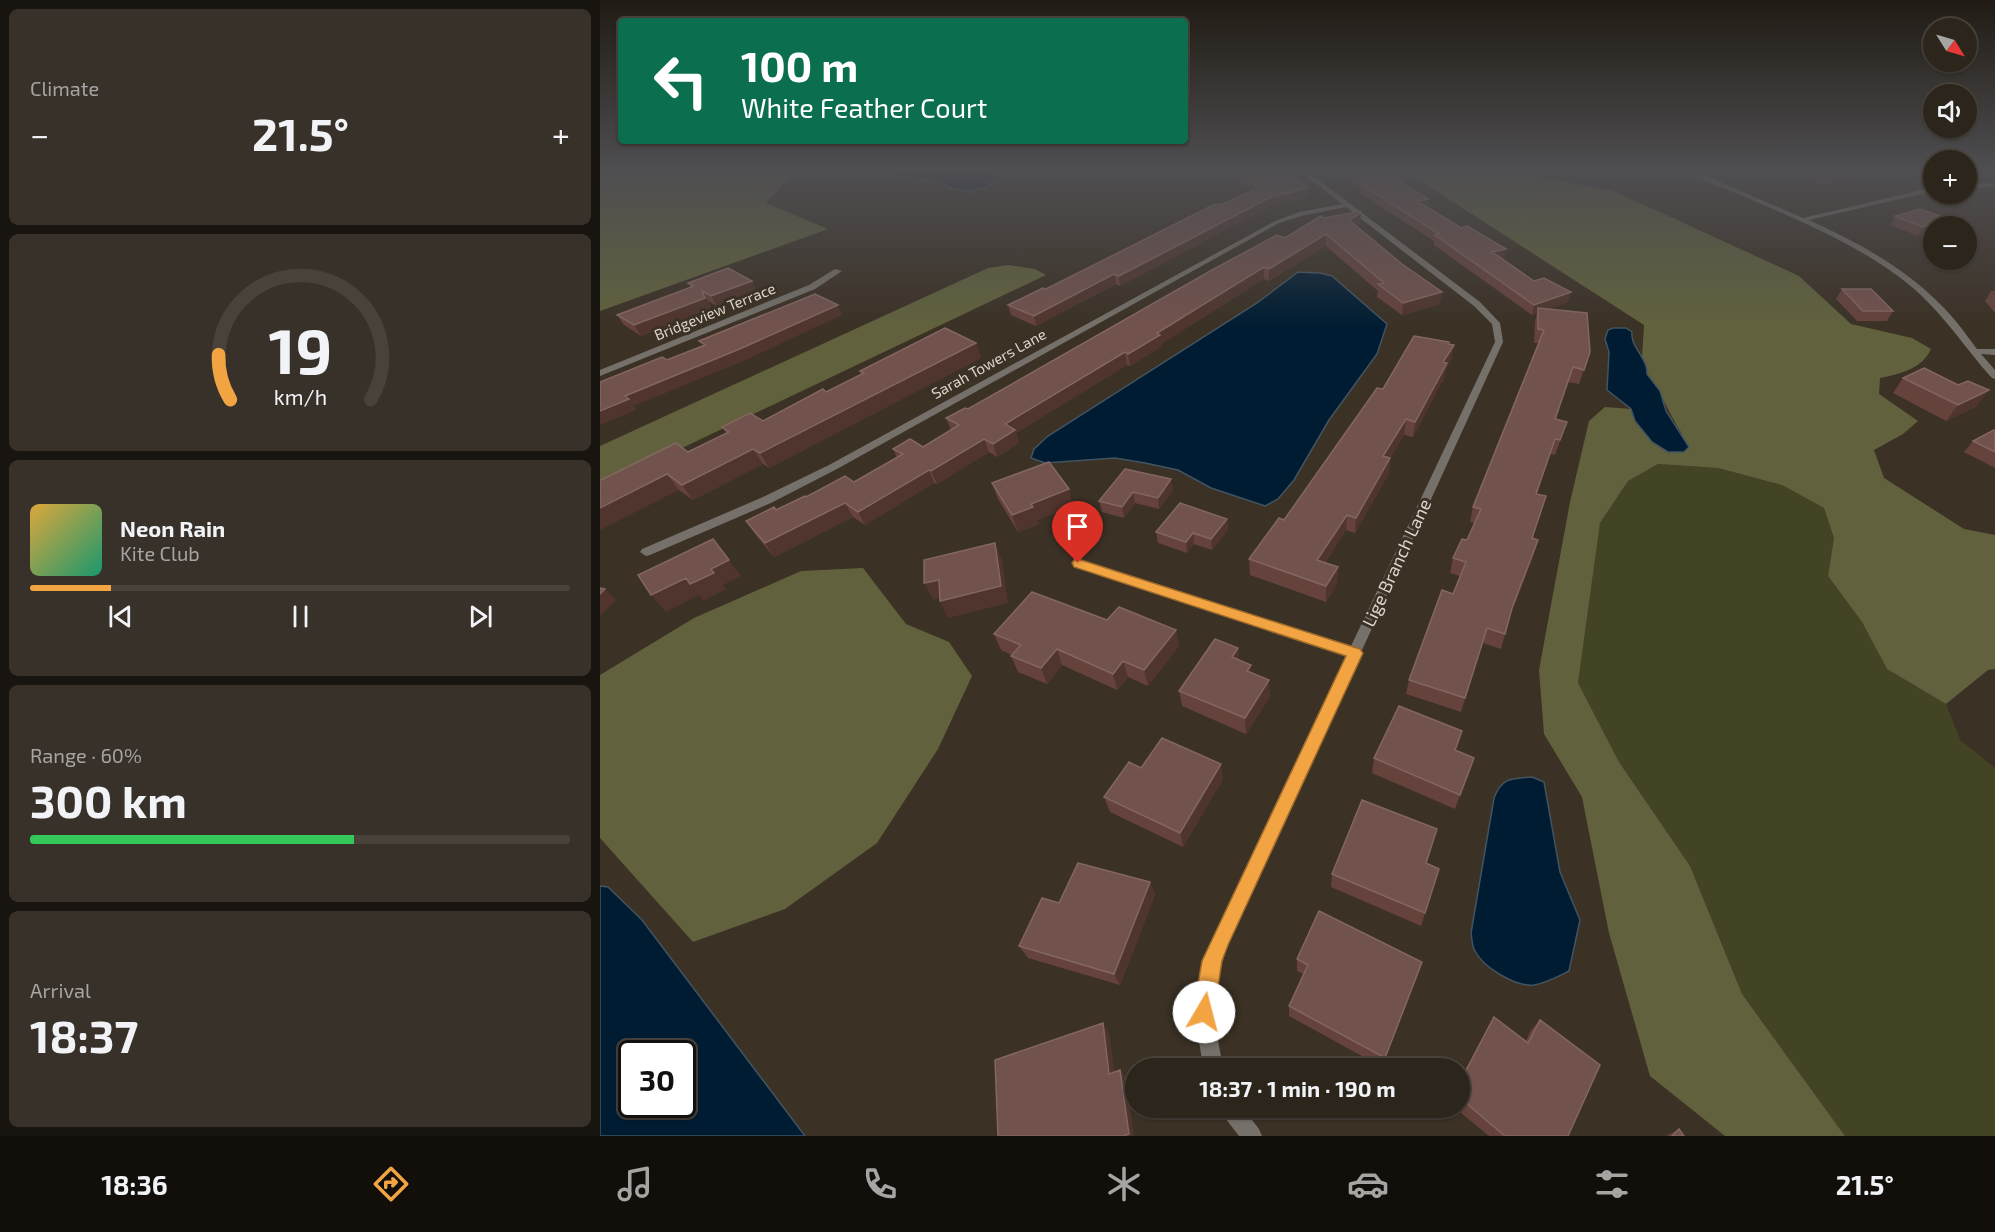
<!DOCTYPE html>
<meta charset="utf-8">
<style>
:root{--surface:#2c251c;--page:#383129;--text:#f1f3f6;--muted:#a6a5a3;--line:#48423b;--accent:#f3a442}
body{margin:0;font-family:"Exo 2",sans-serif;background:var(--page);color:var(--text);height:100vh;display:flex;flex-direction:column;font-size:22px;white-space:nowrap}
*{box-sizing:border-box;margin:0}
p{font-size:20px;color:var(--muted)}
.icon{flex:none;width:33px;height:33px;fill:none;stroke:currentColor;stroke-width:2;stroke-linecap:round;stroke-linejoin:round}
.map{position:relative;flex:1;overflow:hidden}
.drawer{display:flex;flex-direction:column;gap:9px;padding:9px;background:#18140f;width:600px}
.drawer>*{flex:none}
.top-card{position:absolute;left:18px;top:18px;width:570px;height:126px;border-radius:6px;box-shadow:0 2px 4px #0004,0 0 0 2px var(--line);background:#0b6e4f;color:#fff;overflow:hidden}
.needle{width:39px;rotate:127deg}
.buttons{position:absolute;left:1323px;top:18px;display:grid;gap:12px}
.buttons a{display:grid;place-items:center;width:54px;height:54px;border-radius:50%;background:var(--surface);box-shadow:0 2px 4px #0004,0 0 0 2px var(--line);font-size:30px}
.speed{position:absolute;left:18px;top:1040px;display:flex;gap:12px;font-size:30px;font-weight:700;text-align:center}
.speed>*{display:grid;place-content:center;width:78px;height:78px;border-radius:50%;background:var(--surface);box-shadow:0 2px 4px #0004,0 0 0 2px var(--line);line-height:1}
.speed .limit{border:3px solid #111;border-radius:9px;background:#fff;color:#111}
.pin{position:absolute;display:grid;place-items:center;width:51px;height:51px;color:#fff;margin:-62px -26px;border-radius:50% 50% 50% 0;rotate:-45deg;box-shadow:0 0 6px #0007}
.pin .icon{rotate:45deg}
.me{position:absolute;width:66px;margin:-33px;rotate:8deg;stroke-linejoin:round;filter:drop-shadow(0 0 4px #0008)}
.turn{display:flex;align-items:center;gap:21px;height:126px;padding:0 24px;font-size:27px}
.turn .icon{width:78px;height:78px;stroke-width:2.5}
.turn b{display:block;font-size:42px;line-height:51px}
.big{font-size:45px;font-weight:700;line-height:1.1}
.drawer .widget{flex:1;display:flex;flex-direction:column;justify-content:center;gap:9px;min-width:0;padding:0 21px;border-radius:9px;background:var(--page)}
.drawer .dial{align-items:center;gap:0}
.dial svg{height:156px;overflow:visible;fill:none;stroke:var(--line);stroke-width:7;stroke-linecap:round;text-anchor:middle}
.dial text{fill:var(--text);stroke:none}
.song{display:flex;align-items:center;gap:18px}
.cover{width:72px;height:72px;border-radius:9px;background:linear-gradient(135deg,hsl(40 70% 55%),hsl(160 70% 35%))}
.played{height:6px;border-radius:3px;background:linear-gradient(90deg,var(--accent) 15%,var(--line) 15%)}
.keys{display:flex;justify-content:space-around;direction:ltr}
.heat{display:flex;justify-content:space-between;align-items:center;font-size:33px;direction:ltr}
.charge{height:9px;border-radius:4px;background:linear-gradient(90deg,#34c759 60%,var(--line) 0)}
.trip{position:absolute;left:525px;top:1058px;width:345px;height:60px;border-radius:30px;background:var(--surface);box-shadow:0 2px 4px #0004,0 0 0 2px var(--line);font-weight:700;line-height:60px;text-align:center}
.menu{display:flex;height:96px;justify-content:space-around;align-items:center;background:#120f0b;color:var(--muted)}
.menu .icon{width:42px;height:42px}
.menu .active{color:var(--accent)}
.menu b{font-size:27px;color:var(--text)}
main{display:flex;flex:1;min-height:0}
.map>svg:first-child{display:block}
</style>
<main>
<section class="drawer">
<div class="widget"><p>Climate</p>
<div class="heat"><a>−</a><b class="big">21.5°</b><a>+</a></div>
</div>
<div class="widget dial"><svg viewBox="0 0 100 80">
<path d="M14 69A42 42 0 1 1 86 69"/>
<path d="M14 69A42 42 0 0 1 8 46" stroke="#f3a442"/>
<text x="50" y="56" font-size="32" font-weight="700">19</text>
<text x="50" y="72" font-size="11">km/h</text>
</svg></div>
<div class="widget">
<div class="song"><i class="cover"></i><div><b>Neon Rain</b><p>Kite Club</p></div></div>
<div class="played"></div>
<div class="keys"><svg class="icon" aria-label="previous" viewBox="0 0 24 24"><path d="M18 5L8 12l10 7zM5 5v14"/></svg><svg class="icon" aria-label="pause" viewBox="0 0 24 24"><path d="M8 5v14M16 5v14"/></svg><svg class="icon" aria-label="next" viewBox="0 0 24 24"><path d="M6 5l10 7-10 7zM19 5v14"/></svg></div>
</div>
<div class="widget"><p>Range · 60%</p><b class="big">300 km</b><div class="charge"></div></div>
<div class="widget"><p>Arrival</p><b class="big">18:37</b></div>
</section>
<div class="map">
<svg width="1395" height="1136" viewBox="0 0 1395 1136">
<rect width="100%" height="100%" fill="#3b3125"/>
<!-- green -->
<path fill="#434424" d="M1058,464L1118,468L1182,485L1224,508L1234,538L1228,576L1262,622L1287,669L1346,704L1360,740L1395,768V1136H1245L1142,994L1090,866L1019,762L978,683L1000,523L1028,481Z"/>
<!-- forest -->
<path fill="#61623d" d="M0,169H197L166,203L228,229L0,311Z
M802,169H933L934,176L1013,191L1062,213L1199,276L1251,324L1312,338L1331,349C1322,369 1300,374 1280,378L1279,394L1318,421L1303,434L1274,450L1284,478L1364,529L1395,535V669L1388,670L1346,704L1287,669L1262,622L1228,576L1234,538L1224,508L1182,485L1118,468L1058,464L1028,481L1000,523L978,683L1019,762L1090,866L1142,994L1245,1136H1125L1050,1076L1009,933L982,797L944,734L939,670L970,502L989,421L1005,407L1031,409L1035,421L1082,434C1069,414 1062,393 1047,374V368L1042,357L1044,325Z
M409,265L435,269L446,275L0,487V446L388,268Z
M263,568L306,624L349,642L372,676L338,749L277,843L185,909L93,942L0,838V675L94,618L201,571Z"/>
<!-- water -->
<path fill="#001c32" stroke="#425461" stroke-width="1.5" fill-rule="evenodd" d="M269,169H388L397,175L389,186L369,192L349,187L338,181L276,173Z
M698,272L720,273L732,276L787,324L777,354L729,420L694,480L678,499L665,506L611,488L578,470L545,463L515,458L445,463L431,458L434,449L448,436L657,303Z
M1013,328H1026L1032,332C1030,347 1048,358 1047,374L1060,391L1066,411L1089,447L1084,452H1068L1052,442L1035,421L1031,409L1007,390L1009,352L1005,339L1008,330Z
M932,777L944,782L960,872L980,920L969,971C957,977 946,983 934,985C915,987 883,967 875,951C872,946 872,939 871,933L894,798C902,777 911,779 932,777Z
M0,886L8,887L42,920L205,1136H0ZM32,1053H82V1104H32Z"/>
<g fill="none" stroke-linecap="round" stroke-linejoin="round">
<!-- minor -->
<path fill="#75716a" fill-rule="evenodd" d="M697,169H704L880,302L900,323L903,342L628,943C613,986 612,1025 624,1068H604C593,1022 595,979 614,935L746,655L474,566L472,563L474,560H482L751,646L895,342L892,324L874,306L746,207L701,216L679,223L237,469L171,503L50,555L46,556L40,552L42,549L163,497L229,465L675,221L699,212L742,204Z
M1082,169H1091L1203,218L1334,187V191L1209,220C1255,241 1302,266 1338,302C1353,316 1365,333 1377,349H1395V355L1381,354L1395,370V379L1392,378C1363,346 1342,311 1307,283C1259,245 1201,221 1145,197C1125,188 1101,181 1082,169Z
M1395,183V187L1366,188V184Z
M235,269L242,271L215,289L0,376V370L209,285Z
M619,1107H642L659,1129L662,1136H639L622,1114Z"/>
</g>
<!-- wall -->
<path fill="#66423d" d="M623,169H682L709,197L671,206L520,286L516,284L436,326L411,315L408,305L446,289L620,205L652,191Z
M731,169H782L828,199L827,207L861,228L906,249L904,259H902L934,281L968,302L949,309L990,352L979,384L968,382L956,419L967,422L955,455L950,454L937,494L933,538L934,555L909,619L901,649L883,643L861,712L806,694L809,680L853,594L860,576L850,573L853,558L867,540L875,523L870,522L873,507L939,343H934L935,322L937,313L932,315L834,245V241L760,193L761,189Z
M1202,169H1282L1227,185L1199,175Z
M1295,216L1348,219L1318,236L1290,225Z
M724,218L760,224L756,226L840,304L802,315L777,297L778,291L726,246L669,281L664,279L561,344V347L530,366L527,365L416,433L419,443L397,457L389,452L337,484L334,483L265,525L253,517L174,557L155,534L146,521L206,497L254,482L297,458L293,449L323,447L351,430L346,418L368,409L685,238Z
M88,283L157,291L117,306L108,301L111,308L41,336L24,325L17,315L91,288Z
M1242,289L1293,311L1287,321H1257L1236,299Z
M1391,291H1395V313L1385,301Z
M376,343L381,358L169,468L163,464L93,500L79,490L1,480L88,452L126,433L122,427L163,421L261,375L260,371Z
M854,345L851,360L846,369L844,378L813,437L804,435L790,458L789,473L755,533L746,530L725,563L738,567L737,583L726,602L650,575L649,559L684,520L783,389Z
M1303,378L1377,406L1346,421L1293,393Z
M1395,431V468L1364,452L1373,441Z
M525,469L573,490L559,509L535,503L524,518L502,512L499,501Z
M392,483L473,506L437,520L439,524L418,532L398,499Z
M627,519L628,530L612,550L594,544L587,553L558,543L556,532Z
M394,634L579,646L548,686L528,677L517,690L462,665L447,684L418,672L411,656L412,655L401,650Z
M638,648L639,660L652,673L670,696L646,734L582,706L579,691Z
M862,731L856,751L869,773L855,809L772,773L774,758Z
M541,768L623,779L583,847L510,812L504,797Z
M837,829L827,863L839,869L821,926L731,887L732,874Z
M550,882L555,895L520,985L428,958L419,946Z
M697,959L818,974L782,1067L689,1016V1006L703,974L697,971Z
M894,1017L926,1041L931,1030L940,1020L968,1136H889L854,1107H860V1080L888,1027Z
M1079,1129L1084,1136H1066Z"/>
<!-- shaded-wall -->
<path fill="#4f352d" d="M1257,169H1282L1227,185L1231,177Z
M709,188V197L671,206L520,286L519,276L671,197Z
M828,199L827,208L817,201Z
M761,213L760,224L748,231L749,220Z
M1348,219L1344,226H1334V231L1318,236L1323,227Z
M726,234V246L669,281V269Z
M906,249L904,259L891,262L892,252Z
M664,267V279L561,344V347L530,366L528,354L557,333Z
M514,274L516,284L436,326L434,316Z
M152,281L157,291L117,306L111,296Z
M102,291L108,301L111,308L41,336L34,325Z
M842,292L840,304L802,315L803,303Z
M971,292L968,302L938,313V308L937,313L932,315L934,305Z
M238,305L242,315L148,359L34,406L36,410L0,425V411L25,396Z
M376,343L381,358L169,468L160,453Z
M854,345L851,360L846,369L844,378L813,437L815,422L843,362Z
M525,352L527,365L416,433L419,443L397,457L393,444L405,424Z
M1389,390L1377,406L1346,421L1358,405Z
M806,419L804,435L782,472L783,456Z
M384,439L389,452L337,484L331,471Z
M153,449L163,464L93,500L82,485Z
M790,458L789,473L755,533L756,518Z
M329,470L334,483L265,525L258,512Z
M67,474L79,490L0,530V508Z
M571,479L573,490L559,509L558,498Z
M469,489L473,506L437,520L439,524L418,532L412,515L431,504Z
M533,492L535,503L524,518L522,507Z
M245,503L253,517L174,557L165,543Z
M747,515L746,530L717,575V560Z
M627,519L628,530L612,550L611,539Z
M593,533L594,544L587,553L586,542Z
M938,540L934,555L908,623L912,608Z
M395,543L402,560L408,603L348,618L340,601Z
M129,560L141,576L123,585L126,589L103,601L99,595L66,612L51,595L86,578L111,569Z
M738,567L737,583L726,602V586Z
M339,580L347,596L333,600L324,583Z
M5,589L16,600L0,616V594Z
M887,628L883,643L861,712L865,698Z
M576,630L579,646L548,686L544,670Z
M638,648L640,664L632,657Z
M457,649L462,665L447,684L441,668Z
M523,661L528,677L517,690L513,674Z
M651,665L652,681L647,671Z
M669,680L670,696L646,734L645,718Z
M862,731L858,747L851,765L855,750Z
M874,758L869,773L855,809L860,795Z
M621,764L623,779L583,847L580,833Z
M550,882L555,895L520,985L514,974Z
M503,1023L509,1033L516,1082L509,1074Z
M520,1070L526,1078L534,1136H524Z"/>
<!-- building -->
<path fill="#72524d" stroke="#836661" stroke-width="1.5" d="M634,169H682L709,188L671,197L519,276L514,274L434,316L408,305L443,288L446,289L615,204L620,205L659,188Z
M744,169H782L828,199L817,201L861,228L867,226L906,249L892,252L934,281L944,278L971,292L934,305L835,235L839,234L761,184L766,183Z
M1211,169H1257L1231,177Z
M1320,209L1348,219L1323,227L1295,216Z
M760,211L761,213L749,220L802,264L842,292L803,303L778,284L784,283L726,234L669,269L664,267L557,333L560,335L528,354L525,352L405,424L415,430L393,444L384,439L331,471L329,470L258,512L245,503L165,543L146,521L174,507L176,510L205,496L206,497L245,476L254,482L303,454L293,449L310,439L323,447L359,425L346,418L365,408L368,409L612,270L677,235L685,238L721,216L724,218Z
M128,268L152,281L111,296L102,291L105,298L34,325L17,315L94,286L88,283Z
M1242,289H1271L1293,311H1263Z
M215,294L238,305L142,348L25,396L29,399L0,411V382L62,357L67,360L105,345L99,341Z
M938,308L987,313L990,352L984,370L973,367L955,419L967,422L960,440L955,439L936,494L946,496L932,538L938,540L912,608L905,634L887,628L865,698L809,680L842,590L853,594L866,562L853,558L862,539L867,540L881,509L873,507L944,330L938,329Z
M345,328L376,343L160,453L153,449L82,485L67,474L0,508V480H1L76,443L88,452L129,432L122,427L150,413L163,421L223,389L226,392L264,373L260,371Z
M814,336L849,342L848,344L854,345L843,362L847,363L815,422L806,419L783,456L790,458L756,518L747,515L717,560L738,567L726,586L649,559L679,518L684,520L777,388L783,389Z
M1324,368L1358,385L1368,381L1389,390L1358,405L1303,378Z
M1394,430L1395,431V452L1373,441Z
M449,462L469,489L431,504L433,507L412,515L392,483Z
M525,469L571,479L558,498L533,492L522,507L499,501Z
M580,503L627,519L611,539L593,533L586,542L556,532Z
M113,539L129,560L111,569L114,573L90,584L86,578L51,595L38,575Z
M395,543L401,586L340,601L339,580L324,583V560Z
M0,588L5,589L0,594Z
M432,592L507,620L519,607L576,630L544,670L523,661L513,674L457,649L441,668L411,656L421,645L394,634Z
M615,639L638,648L632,657L651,665L647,671L669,680L645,718L579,691Z
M799,706L862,731L855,750L874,758L860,795L774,758Z
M562,738L621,764L580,833L504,797L529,762L541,768Z
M762,800L837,829L826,863L839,869L825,913L732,874Z
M478,863L550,882L514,974L419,946L442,898L459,903Z
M719,911L822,962L785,1058L689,1006L708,965L697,959Z
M894,1017L928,1043L940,1020L1000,1065L968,1136H905L860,1098V1082Z
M503,1023L509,1074L520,1070L529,1134L524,1136H398L395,1060Z
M1079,1129L1084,1136H1072Z"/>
<!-- sky -->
<linearGradient id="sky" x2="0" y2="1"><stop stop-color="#201b14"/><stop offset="0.52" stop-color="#4f4e51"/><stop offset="1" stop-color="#4f4e51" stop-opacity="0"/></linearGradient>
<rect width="1395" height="328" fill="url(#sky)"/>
<!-- route -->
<path fill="#f3a442" stroke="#9e6b2b" stroke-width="1.5" d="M478,559L760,649L763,653L628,945L622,961L614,1012L611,1019L604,1022L596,1019L593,1012L602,961L746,656L474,567L472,563L474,560Z"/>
<g text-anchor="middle" stroke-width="6" stroke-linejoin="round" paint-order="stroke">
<!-- far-street labels -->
<g font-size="15" fill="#dbd5ce" stroke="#3b3125">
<text transform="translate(115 312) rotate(-22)" y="5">Bridgeview Terrace</text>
<text transform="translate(389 364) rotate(-29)" y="5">Sarah Towers Lane</text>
</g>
<!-- street labels -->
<g font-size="18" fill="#dbd5ce" stroke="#3b3125">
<text transform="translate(797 563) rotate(-65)" y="6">Lige Branch Lane</text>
</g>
</g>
</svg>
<div class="buttons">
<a><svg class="needle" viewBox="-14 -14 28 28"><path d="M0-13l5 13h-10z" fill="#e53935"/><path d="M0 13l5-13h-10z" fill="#a6a5a3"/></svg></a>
<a><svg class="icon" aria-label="sound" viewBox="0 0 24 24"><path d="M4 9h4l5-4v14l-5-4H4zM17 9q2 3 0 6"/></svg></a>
<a>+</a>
<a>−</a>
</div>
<div class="speed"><div class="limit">30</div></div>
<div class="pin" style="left:478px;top:563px;background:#d93025"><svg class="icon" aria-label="arrive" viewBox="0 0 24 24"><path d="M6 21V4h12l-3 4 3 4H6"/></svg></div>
<svg class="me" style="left:604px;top:1012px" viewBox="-20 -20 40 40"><circle r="19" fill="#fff"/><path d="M0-13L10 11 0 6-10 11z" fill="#f3a442"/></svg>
<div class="trip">18:37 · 1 min · 190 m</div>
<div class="top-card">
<div class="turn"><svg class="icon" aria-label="left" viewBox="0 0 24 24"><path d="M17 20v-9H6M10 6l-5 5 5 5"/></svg><div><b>100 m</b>White Feather Court</div></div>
</div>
</div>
</main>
<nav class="menu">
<b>18:36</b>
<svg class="icon active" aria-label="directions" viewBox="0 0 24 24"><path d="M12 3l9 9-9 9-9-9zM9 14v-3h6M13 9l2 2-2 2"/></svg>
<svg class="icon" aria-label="music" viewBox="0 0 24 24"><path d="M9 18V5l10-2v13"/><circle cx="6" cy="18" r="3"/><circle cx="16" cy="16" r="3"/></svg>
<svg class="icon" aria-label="phone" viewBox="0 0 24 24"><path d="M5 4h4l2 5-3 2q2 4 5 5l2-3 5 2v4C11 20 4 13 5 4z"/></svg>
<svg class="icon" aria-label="climate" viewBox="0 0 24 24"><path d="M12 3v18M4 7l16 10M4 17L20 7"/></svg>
<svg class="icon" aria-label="car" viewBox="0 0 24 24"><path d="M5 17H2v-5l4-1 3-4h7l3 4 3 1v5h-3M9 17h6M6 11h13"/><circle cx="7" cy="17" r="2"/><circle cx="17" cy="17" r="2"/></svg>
<svg class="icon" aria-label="filters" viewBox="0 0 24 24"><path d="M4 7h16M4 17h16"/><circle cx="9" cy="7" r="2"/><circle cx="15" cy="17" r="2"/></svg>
<b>21.5°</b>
</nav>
